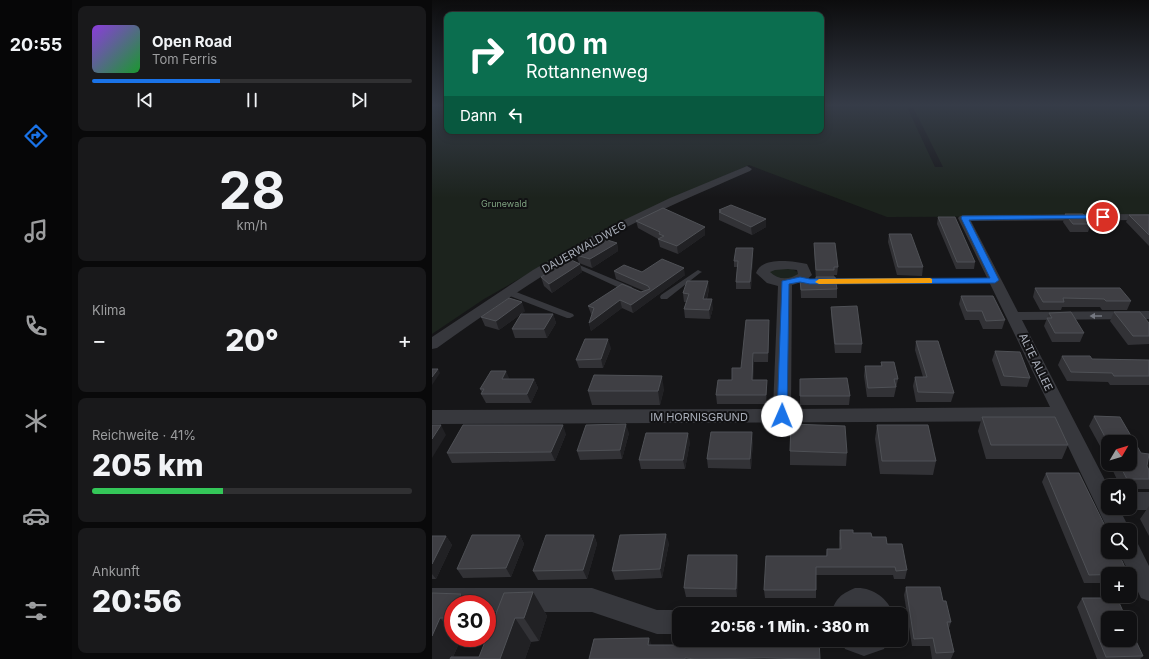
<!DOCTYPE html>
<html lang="de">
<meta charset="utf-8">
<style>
:root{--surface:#101012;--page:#19191b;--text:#f1f3f6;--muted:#9c9d9f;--line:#303032;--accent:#1a73e8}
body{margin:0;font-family:Inter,sans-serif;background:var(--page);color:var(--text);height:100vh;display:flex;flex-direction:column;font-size:15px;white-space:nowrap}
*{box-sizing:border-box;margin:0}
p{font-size:13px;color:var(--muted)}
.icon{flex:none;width:22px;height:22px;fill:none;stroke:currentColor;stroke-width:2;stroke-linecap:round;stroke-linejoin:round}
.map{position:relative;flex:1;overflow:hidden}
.details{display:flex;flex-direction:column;gap:6px;padding:6px;background:#09090a;width:360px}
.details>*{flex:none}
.top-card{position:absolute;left:12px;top:12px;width:380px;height:122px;border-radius:8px;box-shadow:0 2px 10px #0003,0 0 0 1px var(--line);background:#0b6e4f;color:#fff;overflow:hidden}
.needle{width:26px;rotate:52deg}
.controls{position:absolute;left:669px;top:435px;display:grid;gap:8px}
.controls a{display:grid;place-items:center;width:36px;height:36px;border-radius:8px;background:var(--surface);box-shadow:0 2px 10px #0003,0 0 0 1px var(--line);font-size:20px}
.speed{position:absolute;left:12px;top:595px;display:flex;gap:8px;font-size:20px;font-weight:700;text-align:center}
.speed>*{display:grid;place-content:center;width:52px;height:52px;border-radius:50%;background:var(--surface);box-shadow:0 2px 10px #0003,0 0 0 1px var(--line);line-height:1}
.speed .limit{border:6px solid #d22;background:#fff;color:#111}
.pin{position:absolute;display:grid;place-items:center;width:34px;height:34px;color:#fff;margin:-17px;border:2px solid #fff;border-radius:50%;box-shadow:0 1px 4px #0007}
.me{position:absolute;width:44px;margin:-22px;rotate:1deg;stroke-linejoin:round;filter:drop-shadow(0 0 3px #0008)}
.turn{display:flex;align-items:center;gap:14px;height:84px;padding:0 16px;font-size:18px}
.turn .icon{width:52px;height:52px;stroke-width:2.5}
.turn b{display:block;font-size:28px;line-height:34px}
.then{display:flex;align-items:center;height:38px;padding:0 16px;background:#0003;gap:8px;font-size:15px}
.big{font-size:30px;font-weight:800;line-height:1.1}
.details .widget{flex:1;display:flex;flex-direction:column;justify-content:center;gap:6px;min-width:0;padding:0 14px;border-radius:8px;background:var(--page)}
.details .dial{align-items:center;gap:0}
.dial b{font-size:52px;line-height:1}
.song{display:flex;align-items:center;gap:12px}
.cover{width:48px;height:48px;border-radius:6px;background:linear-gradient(135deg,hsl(270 70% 55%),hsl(130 70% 35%))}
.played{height:4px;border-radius:2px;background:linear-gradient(90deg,var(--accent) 40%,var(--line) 40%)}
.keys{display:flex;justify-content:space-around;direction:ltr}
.heat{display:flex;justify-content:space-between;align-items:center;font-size:22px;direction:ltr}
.charge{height:6px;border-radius:3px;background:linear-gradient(90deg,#34c759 41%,var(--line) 0)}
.trip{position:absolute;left:240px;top:607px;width:236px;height:40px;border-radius:8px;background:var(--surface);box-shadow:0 2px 10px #0003,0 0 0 1px var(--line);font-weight:800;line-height:40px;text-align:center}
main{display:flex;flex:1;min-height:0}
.tab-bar{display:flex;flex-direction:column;width:72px;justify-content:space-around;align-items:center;background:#060607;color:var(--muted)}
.tab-bar .icon{width:28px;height:28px}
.tab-bar .active{color:var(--accent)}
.tab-bar b{font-size:18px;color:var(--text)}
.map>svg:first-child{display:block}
</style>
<main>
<nav class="tab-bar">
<b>20:55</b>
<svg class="icon active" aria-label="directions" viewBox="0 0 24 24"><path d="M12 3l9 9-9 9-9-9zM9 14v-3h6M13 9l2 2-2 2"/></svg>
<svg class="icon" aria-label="music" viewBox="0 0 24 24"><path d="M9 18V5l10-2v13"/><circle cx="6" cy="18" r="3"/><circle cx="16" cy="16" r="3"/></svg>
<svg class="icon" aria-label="phone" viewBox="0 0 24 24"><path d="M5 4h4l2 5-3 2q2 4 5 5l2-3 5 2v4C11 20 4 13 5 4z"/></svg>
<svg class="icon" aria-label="climate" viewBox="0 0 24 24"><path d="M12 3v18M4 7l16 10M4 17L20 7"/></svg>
<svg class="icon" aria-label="car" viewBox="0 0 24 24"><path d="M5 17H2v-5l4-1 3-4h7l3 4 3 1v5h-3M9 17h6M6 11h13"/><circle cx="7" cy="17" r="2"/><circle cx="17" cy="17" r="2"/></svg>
<svg class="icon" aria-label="filters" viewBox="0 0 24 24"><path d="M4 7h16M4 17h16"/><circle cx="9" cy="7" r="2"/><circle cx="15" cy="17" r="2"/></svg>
</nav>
<section class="details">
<div class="widget">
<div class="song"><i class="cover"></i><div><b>Open Road</b><p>Tom Ferris</p></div></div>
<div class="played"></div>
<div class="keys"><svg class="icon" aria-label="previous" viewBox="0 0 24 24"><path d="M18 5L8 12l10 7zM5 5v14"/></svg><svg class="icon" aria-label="pause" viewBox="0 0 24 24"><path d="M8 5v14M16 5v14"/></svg><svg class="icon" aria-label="next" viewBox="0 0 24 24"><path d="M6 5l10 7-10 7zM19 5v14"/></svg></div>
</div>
<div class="widget dial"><b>28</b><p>km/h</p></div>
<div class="widget"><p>Klima</p>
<div class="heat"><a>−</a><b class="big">20°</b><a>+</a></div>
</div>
<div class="widget"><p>Reichweite · 41%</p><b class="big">205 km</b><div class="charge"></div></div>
<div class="widget"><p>Ankunft</p><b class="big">20:56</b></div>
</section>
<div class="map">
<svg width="717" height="659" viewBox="0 0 717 659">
<rect width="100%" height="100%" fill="#161618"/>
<!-- green -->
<path fill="#1c231d" d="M0,105H15V131H389V105H474L503,167H511L480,105H717V216L455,217L317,165L177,228L52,299L0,334Z
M343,269H360L367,273L365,276C357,280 346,280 338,277V271Z"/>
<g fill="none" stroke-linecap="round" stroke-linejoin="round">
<!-- lane -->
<path fill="#37383d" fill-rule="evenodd" d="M140,262L200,287L201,289L197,291H194L138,265L137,264Z
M266,270L270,272L268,273L235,299H229L228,297L229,295Z
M563,278L567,280L566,282L395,284L391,282L395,280Z
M73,290H79L141,314L142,316L138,318H135L73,294L72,292Z"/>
<!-- street -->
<path fill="#37383d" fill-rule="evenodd" d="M315,166L320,169L318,171C270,192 222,212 176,237C116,270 61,308 5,348L0,349V337L101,270L167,232L238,198Z
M717,214V220L539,221L586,312L717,311V319L590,320L676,486V508H687L698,530H676L624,421L0,424V410L341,409L346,286L335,283L324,273C330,256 361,261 375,264L380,275L373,281L360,285L359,409L618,407L526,218L528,216L532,215ZM356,269L365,270L366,274C357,280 346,280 338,272L343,270Z
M698,492H717V510H698L693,508H698Z
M698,541L706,544L717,566V601L709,598L687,552H698Z
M0,588H160L225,610H247L256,614H247V634H225L160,612H55V604H21V612H0Z
M423,588C441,587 455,598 462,614H434L431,612L425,611L423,614H398C405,598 407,595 423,588Z
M409,640H456L452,649L432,656L413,649Z"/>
</g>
<!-- wall -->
<path fill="#323236" d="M287,210L334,219V227L320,235L287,220Z
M633,214L659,224L656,232H638L631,222Z
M697,215H717V246L694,222Z
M506,217L543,262L542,269H524L505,224Z
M204,221L273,235L246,254L228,247L226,239L206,228Z
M457,234L491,267L490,276L465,275L456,242Z
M185,243L186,251L160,268L147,263L144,255Z
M382,243L406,267L405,275H402V277L405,289V298H369L368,280H384L382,251Z
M321,255L319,289H304V282L305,267H302V261Z
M148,264L150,272L120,293L112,286L109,277Z
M182,271L210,272L253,275L201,313L190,308L159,331L157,323L160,314H159L156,306L212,291L184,279Z
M603,288L699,301L695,310H670L668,307H630L629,310H608L601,297Z
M277,289L275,299L281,308L278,319L253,318L252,309L254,302H252L251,293Z
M529,296L573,320L570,329H551L547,320H533L527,304Z
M399,307L430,344L429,353H403L399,315Z
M93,311L89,314H121L124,323L115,338H83L80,329L89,314L67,330L53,326L49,317Z
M682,312L717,323V344L696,345L678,321Z
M617,313L652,333L648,342H620L612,326Z
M337,329L336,362H322L321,380L335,389L334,404H285L284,395L300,380L309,368Z
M484,341L522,393L519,402H484L481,386L483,377H491L483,350Z
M179,348L171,368H147L144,360Z
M563,351L598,378L595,387L569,386L560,360Z
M630,356L660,359L717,360V385H678L676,382L635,381L626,365Z
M449,362L466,379L462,397H435L432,376L433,366H449Z
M78,379H102L106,388L99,403H54L49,394L50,393L48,389Z
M368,379L418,396L417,405H368Z
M232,389L228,405H160L156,391Z
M662,416L688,417L717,470V489H698V486H688L681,471L682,464H698V442H676V446H668L657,426Z
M550,417L636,445L630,459H554L546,431Z
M445,425L504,461L501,475L448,474L443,439Z
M197,433L190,459L148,460L145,451Z
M134,434L123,461L20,463L15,453Z
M321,441L319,469L276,468L275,459Z
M258,442L253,469H209L207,460Z
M358,451L415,453L414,466L358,465Z
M614,473L676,574V583H652L610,482Z
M717,506V536L708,519Z
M408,530L421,533L440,537L455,544L475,570L473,579H462L461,575H384V598H333L332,590L394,556L395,549H407V538Z
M88,535L92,544L79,577L31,578L25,569Z
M162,535L165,544L155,579L106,580L101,571Z
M0,536H14L20,545L4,579H0Z
M237,543L230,578L183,580L180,571Z
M306,564L305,597H254L252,588Z
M474,587L511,601L519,622L517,628L522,652L519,659H500L498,646H480L472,595Z
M101,592L115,616L107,641L99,642L93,659H0V593L29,594L37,604H21V638H39L38,641H28L21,657H47Z
M650,598L711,656L708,659H665L645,607Z"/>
<!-- shaded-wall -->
<path fill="#212124" d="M334,219V227L320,235L319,227Z
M273,227V235L246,254L245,246Z
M185,243L186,251L160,268L158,259Z
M321,248V255L319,289L318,282Z
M148,264L150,272L120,293L117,284Z
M252,268L253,275L201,313L199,305Z
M276,281L277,289L272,308L271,299Z
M280,299L281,308L278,319L277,310Z
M188,300L190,308L159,331L157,323Z
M90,302L93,311L67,330L64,321Z
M121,314L124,323L115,338L112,329Z
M176,339L179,348L171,368L169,359Z
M321,353L322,362L321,389L320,380Z
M6,369L8,373L0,385V377Z
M74,371L78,380L70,379Z
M230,376L232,389L228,405L226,391Z
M102,379L106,388L99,403L95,394Z
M335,380V389L334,404V395Z
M194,424L197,433L190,459L188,450Z
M9,425L14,435L0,458V439Z
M131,425L134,434L123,461L119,452Z
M320,432L321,441L319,469L318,459Z
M256,433L258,442L253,469L251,460Z
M234,534L237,543L230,578L228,569Z
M88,535L92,544L79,577L74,568Z
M162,535L165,544L155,579L151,570Z
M14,536L20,545L4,579L0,574V564Z
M305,555L306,564L305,597L304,589Z
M101,592L115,616L107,641L92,618Z
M29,594L37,604H25Z
M21,613V620L19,618Z
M8,618L21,633V638H25L28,641L20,659H0V636Z
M83,618L99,642L93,659H68Z
M35,638H39L38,641Z
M217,638L220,646L216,645Z"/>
<!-- building -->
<path fill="#3f3f44" stroke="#4f5156" d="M299,205L334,219L319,227L287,212L289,211L287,210Z
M231,208L273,227L245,246L226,239L232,236L227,234L228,232L204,221Z
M633,214H651L659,224H641Z
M697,215H717V235Z
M506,217H523L543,262H525Z
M457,234H479L491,267H466Z
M172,239L185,243L158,259L144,255Z
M382,243H403L406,267H402V270H384Z
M304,248H321L318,282H304L306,261H302Z
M137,259L148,264L117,284L109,277Z
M230,259L252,268L199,305L188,300L157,323L162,308L156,306L190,284L209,292L218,289L216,286L182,271L192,265L210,272Z
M384,277H403L405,289L369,290L368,280H384Z
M255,281H276L271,299H280L277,310L252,309L257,294L251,293Z
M603,288H688L699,301H674L672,299L631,298L632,302H611Z
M529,296H561L573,320L554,321L550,311H535Z
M77,298L90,302L64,321L49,317Z
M425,306L430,344H403L399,307Z
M639,312L652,333H623L615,318H620L617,313Z
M682,312H708L717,323V336H701Z
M89,314H121L112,329H80Z
M314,320H337L336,353H321L320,380H335L334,395H284L286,380H300V368H309Z
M153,339H176L169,359L144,360Z
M484,341H506L522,393L486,392L483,377H495Z
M563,351L588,352L598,378L572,376Z
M630,356H658L660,359L717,360V376H682L680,373L639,372Z
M449,362H462L466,379H462L464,387L436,388L433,366H450Z
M0,369H6L0,377Z
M59,371H74L70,379H102L95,394H49L52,389H48Z
M162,375L230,376L226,391H156Z
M415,378L418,396H368V379Z
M662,416L688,417L709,453L717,454L715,466L717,470V479H695L687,464H698V442H691L692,437H673Z
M550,417H623L636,445H559Z
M194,424L188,450L145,451L154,425Z
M359,424L413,426L415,453L358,451Z
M0,425H9L0,439Z
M31,425H131L119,452L15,453Z
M445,425H496L504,461H450Z
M279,432H320L318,459H275Z
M214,433H256L251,460H207Z
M614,473H647L676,532V552H686L696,574L657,575Z
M408,530H421V533H439L440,537H454L455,544H470L475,570L464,571L463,567H384V590H332L334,556H395V549H409Z
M234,534L228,569L180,571L188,535Z
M40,535H88L74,568L25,569Z
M114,535H162L151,570L101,571Z
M0,536H14L0,564Z
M256,555H305L304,589L252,588Z
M474,587H508L511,601H514L519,622H515L522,652L504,653L501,638L482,639Z
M101,592L92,618H83L68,659H18L19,657H47L72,593Z
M0,593L29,594L25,604H21V613L19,618H8L0,636Z
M650,598H685L694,618H676V640H698V628L711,656L674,657Z
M217,638L216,645H263L264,640H387L388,659L332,658L264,659L253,658V659H157L162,639Z"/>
<!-- one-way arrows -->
<defs><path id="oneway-solid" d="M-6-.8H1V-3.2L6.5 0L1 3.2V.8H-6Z"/></defs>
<use fill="#757881" href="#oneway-solid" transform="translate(664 316) rotate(180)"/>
<!-- sky -->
<linearGradient id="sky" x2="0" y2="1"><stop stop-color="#0c0c0d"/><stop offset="0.53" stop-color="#363c48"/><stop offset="1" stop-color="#363c48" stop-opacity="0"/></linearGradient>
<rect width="717" height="198" fill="url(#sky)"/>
<!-- route -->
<path fill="#1a73e8" stroke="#114b97" d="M671,215L674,217L673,218L537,220L567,280L563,283L378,284L368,282L357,284L355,416L354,419H346L345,416L350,281L368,277L378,279L558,278L529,218L530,216Z"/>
<!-- slow -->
<path fill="#f59e0b" d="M498,278L500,279V283L387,284L383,282L387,279Z"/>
<g text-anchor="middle" stroke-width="4" stroke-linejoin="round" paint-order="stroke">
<!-- far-park labels -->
<g font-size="9" fill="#7fa381" stroke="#111113">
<text x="72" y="207">Grunewald</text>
</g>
<!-- street labels -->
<g font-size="11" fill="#a8adb8" stroke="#111113">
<text transform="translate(152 247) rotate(-29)" y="4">DAUERWALDWEG</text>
<text transform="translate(604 362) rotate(64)" y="4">ALTE ALLEE</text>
<text x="267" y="421">IM HORNISGRUND</text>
</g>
</g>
</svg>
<div class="controls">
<a><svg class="needle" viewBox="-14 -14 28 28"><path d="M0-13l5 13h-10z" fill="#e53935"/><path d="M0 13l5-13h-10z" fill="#9c9d9f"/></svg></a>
<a><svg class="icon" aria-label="sound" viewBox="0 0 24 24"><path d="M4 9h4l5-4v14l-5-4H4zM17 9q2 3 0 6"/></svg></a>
<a><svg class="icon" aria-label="search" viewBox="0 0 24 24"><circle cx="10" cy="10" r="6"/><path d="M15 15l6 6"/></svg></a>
<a>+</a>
<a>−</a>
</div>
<div class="speed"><div class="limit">30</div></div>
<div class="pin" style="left:671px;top:217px;background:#d93025"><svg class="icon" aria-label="arrive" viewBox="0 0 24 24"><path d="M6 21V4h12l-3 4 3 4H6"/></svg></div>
<svg class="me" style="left:350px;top:416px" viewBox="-20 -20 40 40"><circle r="19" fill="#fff"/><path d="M0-13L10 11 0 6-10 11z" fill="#1a73e8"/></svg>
<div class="trip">20:56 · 1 Min. · 380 m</div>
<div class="top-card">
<div class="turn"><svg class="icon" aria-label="right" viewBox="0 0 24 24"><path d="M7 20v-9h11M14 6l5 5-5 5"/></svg><div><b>100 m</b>Rottannenweg</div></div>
<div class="then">Dann<svg class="icon" aria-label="left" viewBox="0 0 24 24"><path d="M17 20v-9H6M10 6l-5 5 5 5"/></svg></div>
</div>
</div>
</main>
